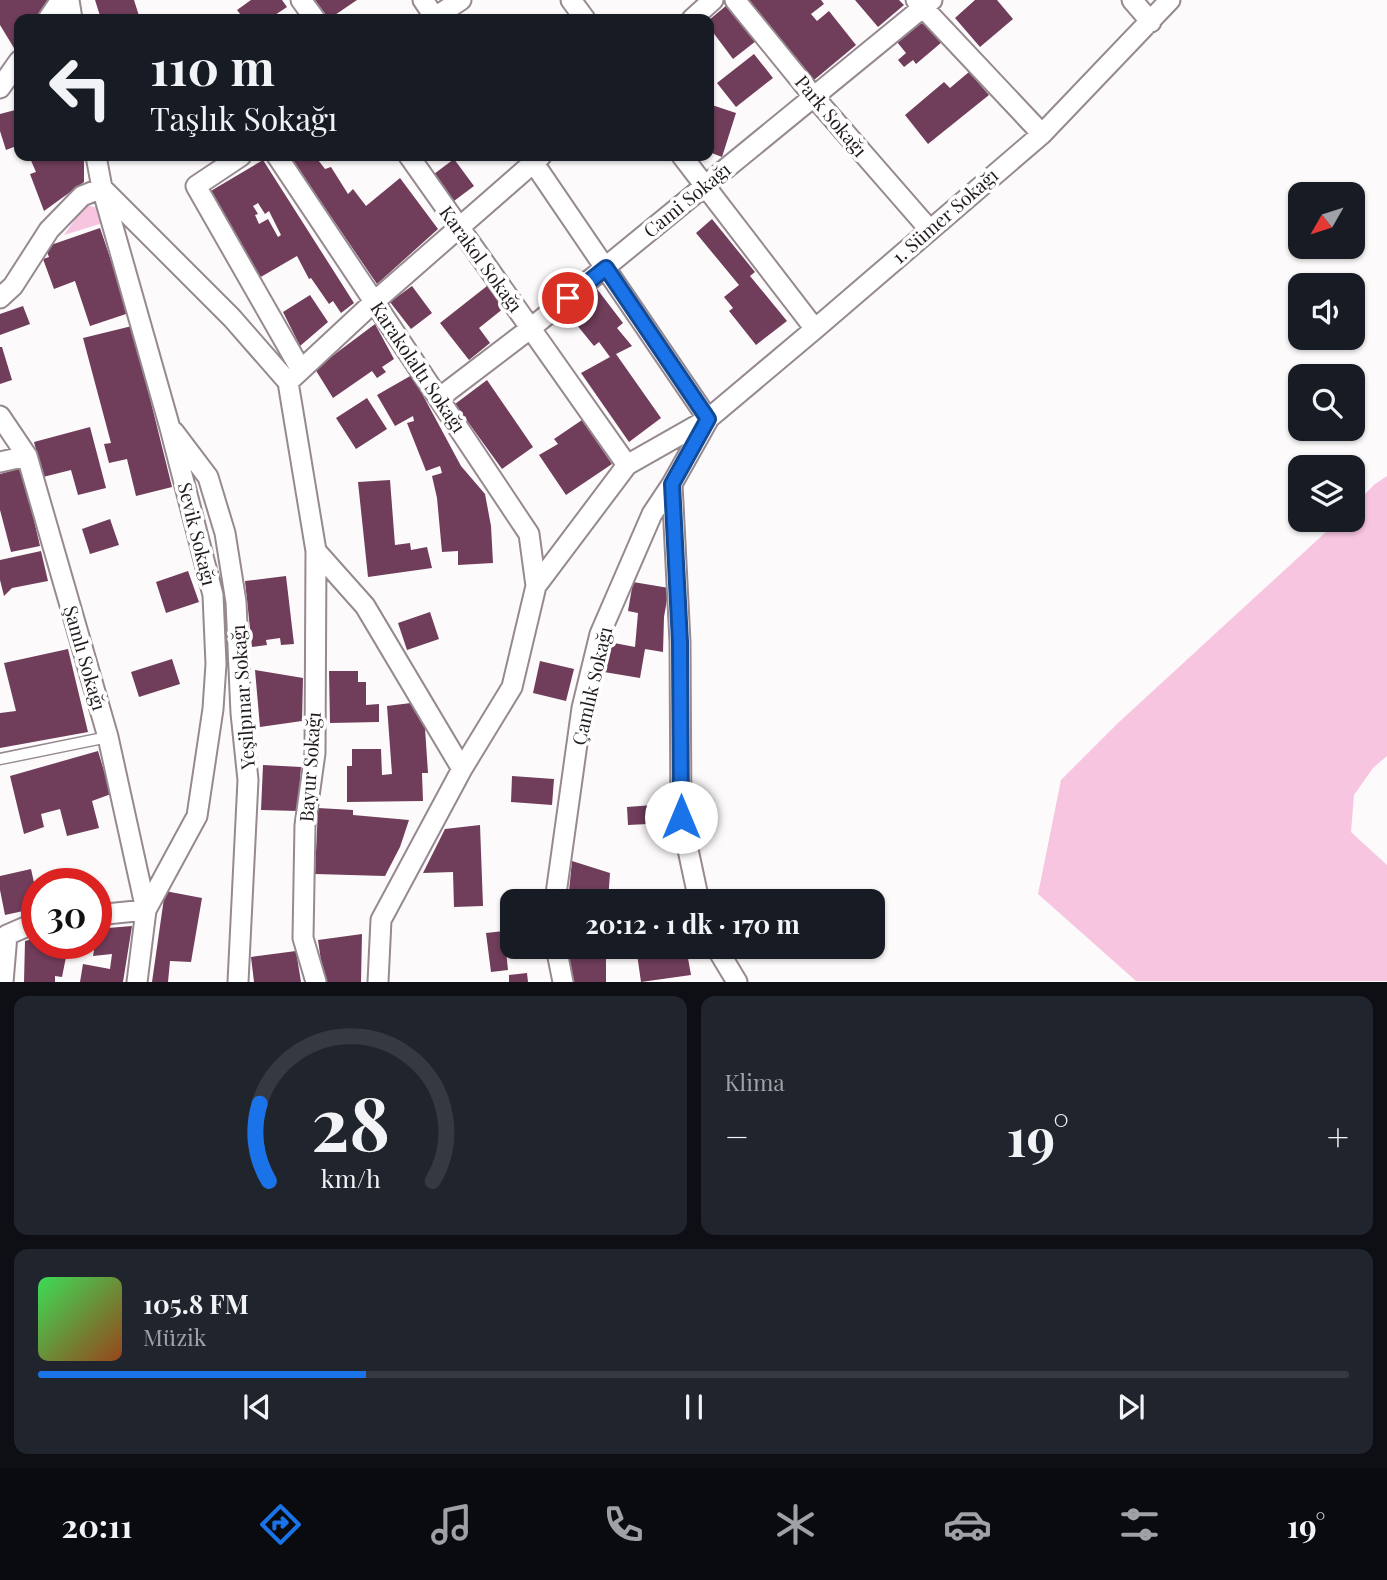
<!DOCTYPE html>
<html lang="tr">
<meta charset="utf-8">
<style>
:root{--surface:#171b24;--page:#20242c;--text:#f1f3f6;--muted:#9ea1a6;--line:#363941;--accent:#1a73e8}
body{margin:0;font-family:"Playfair Display",serif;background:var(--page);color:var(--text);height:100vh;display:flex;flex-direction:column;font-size:26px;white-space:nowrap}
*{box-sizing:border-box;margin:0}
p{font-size:23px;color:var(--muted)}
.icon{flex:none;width:38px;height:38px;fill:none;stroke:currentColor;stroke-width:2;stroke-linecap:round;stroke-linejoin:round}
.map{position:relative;height:982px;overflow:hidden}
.panel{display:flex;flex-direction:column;gap:14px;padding:14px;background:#0d0f14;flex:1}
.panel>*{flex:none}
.banner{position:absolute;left:14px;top:14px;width:700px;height:147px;border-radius:14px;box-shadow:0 2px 5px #0004;background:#171b24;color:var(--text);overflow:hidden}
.needle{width:46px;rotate:231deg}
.fabs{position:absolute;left:1288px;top:182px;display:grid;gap:14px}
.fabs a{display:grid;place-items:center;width:77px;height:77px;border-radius:14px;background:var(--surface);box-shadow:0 2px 5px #0004;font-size:35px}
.speed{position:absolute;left:21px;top:868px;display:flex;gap:14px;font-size:35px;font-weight:700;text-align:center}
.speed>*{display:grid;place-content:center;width:91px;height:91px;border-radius:50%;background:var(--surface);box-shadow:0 2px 5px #0004;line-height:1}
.speed .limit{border:10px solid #d22;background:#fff;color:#111}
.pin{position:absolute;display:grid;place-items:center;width:60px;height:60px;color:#fff;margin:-30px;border:4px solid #fff;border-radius:50%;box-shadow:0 2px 7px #0007}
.me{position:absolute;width:77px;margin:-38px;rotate:0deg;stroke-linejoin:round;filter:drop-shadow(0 0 5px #0008)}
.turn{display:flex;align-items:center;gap:24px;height:147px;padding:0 21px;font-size:32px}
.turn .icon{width:91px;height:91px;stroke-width:2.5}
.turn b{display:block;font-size:49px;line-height:60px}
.big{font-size:52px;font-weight:700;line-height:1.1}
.panel .tile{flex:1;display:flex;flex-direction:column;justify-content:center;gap:10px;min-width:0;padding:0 24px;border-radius:14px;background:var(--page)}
.panel .dial{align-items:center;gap:0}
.dial svg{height:182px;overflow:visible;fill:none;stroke:var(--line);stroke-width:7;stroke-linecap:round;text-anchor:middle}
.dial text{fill:var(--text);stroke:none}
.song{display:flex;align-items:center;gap:21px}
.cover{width:84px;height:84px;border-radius:10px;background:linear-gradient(135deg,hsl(130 70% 55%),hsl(20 70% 35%))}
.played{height:7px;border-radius:4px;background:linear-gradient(90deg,var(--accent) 25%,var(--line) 25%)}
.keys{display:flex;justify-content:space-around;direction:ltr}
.heat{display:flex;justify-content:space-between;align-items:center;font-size:38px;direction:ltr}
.panel .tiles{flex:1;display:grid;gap:14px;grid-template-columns:1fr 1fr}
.tile:last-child{grid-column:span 2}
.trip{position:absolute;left:500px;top:889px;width:385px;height:70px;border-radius:14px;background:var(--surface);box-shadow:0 2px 5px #0004;font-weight:700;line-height:70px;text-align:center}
.tab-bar{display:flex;height:112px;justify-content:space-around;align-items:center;background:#090b0e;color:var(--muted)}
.tab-bar .icon{width:49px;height:49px}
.tab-bar .current{color:var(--accent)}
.tab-bar b{font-size:32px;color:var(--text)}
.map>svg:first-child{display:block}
</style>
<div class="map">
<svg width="1387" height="982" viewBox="0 0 1387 982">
<rect width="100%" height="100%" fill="#fdfafb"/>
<!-- green -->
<path fill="#f8c5e0" d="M85,205L99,208L103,223L64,235Z
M1387,476V756L1373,768L1354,795L1351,832L1387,865V981H1136L1038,894L1061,780L1118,723L1339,520H1353V506L1375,484Z"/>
<!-- building -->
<path fill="#703d5a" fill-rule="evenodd" d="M0,0H53L37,19H19V41L14,48L0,25Z
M95,0H134L140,19H101Z
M251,0H282L287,7L269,19H244L237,10Z
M315,0H357L329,19Z
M749,0H821L824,4L811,14L817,21L829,11L856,45L814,80Z
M855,0H899L904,5L878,27Z
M975,0H997L1013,19L980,47L955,18Z
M727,5L756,41L733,59L709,27V20Z
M923,19L942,42L916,64L913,60L904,67L898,60L906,53L897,42Z
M754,54L773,78L736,107L717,83Z
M969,72L989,95L928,144L905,115L944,82L950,88Z
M709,104L736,113L722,157L709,152Z
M19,109V145L6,150L0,131V114Z
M29,156H84V182L44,211L30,174L36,172Z
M295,156H315L325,169L331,167L348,194L353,189L366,206L400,178L438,229L377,284L291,158Z
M454,159L474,186L454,201L434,174Z
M263,160L354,303L341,313L333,301L329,304L311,278L309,279L297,256L259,278L209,192ZM258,203L265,214L269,211L281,235L278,237L268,219L259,224L255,215L258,214L253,206Z
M712,219L755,272L750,276L787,321L756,345L729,311L733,308L724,297L739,285L696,233Z
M100,228L129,313L90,326L75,281L54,289L43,259L49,257L45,247Z
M412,286L432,313L411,329L390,302Z
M487,286L504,308L479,328L490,343L469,360L440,323Z
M597,289L623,323L617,328L632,346L616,354L661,418L629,442L581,373L610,357L599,342L594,346L567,313Z
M310,295L328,322L300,346L283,312Z
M23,306L30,324L0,335V314Z
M375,324L394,359L382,367L386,372L377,378L372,371L333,398L315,369Z
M132,326L172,487L136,496L127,459L109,463L104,444L111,443L83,338Z
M0,347H2L12,380L0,384Z
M412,375L461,466L485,494L491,526L493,563L458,565V551L442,552L437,498L432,476L442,473L440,466L426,471L407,423L414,421L413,416L395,426L377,395Z
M487,380L533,447L502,469L455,404Z
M367,398L387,429L356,449L336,418Z
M582,420L612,464L566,495L539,455L558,444L554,439Z
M90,427L106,488L78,495L71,470L43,477L34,442Z
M22,468L40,546L11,552L0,510V474Z
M390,480L395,545L410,543L411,550L427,547L432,568L368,577L358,482Z
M110,519L119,545L90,554L82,529Z
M41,551L48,581L12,588L4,596L0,580V560Z
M188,571L199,602L166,613L156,582Z
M286,576L294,644L281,645L280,638L266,640L267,645L252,647L245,581Z
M633,582L669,588L664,617L663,652L645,649L640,678L604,672L609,642L635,647L638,613L628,611Z
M430,612L439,639L407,650L398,623Z
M68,649L88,732L0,748V713L16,711L4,663Z
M172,659L180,684L139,697L131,672Z
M540,661L574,669L566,701L533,693Z
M255,670L303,678L302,721L260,727Z
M329,671H358V682H366V705L379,704V722L330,723Z
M411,703L425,728L428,773H422L423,801L347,802V766H352V749H381L382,775L392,774L387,706Z
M98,751L111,794L92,801L99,828L67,836L60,809L41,814L44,827L24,834L10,776Z
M263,765L301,767L298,811L261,810Z
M512,776L554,779L552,805L511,802Z
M666,804L667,823L628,825L627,807Z
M318,808L353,810V815L409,820L400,847L385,876L315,874Z
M480,825L483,906L454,907L453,872L423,873L445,829Z
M572,861L610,873L608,901H568Z
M31,869L37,896V908L5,915L0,890V876Z
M165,891L202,898L191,962L170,961L168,982H152Z
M132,926L123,982H80L83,964L110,969L112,954L93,956L94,950L67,952L62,977L55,976V982H24L25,941L37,938V943H96V929Z
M504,931L508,970L491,972L486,933Z
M362,934L361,982H324L318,940Z
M567,947H606V982H574Z
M636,947H686L691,975L641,982Z
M296,951L301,982H254L251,957Z
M527,973L528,982H509V975Z"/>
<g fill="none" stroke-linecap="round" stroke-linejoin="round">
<!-- lane casing -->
<g stroke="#96898f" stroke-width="13">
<path id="lane" d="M0,759L108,737"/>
</g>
<!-- street casing -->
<g stroke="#96898f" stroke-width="23">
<path id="street" d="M69,0L72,19
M301,0L315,19
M423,0L436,19
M571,0L585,19
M735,0L814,97L929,229
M916,0L1042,134
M1132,0L1151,22
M48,19L61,0
M432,19L461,0
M692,19L713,0
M0,88L19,61
M96,156L102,188L170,428L213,595L216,664L213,709L197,816L146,910
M241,156L196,186L301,370
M277,156L529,534L536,586
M409,156L627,465
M529,156L708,419
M682,156L815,329
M0,298L13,286L49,230L82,196L102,188L232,318L288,382L316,551L315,753L305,825L303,938L316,982
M288,382L374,302L541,156
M439,398L531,328L932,0
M0,416L27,456L108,737L146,910L137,982
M174,432L208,477L225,533L236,602L241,713L248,780L238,982
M0,462L27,456
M316,551L365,606L462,769
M555,901L582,708L600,634L652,514L672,484
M699,901L681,817L680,642L672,484L708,420
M96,915L146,910
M556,947L563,982
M716,947L737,982
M3,982L7,935L37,922
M378,982L381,920L462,769L512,687L536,586L627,465L708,419L815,329L1042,134L1170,0"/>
</g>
<!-- lane -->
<use href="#lane" stroke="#fff" stroke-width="10"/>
<!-- street -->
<use href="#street" stroke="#fff" stroke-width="19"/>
</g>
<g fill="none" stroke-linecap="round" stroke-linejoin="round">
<!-- route casing -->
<g stroke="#114b97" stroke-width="18">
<path id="route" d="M568,298L606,268L708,419L672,484L680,642L681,817"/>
</g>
<!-- route -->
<use href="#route" stroke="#1a73e8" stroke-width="12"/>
</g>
<g text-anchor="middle" stroke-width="7" stroke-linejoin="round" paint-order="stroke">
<!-- street labels -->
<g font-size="19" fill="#221c1f" stroke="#fff">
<text transform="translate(831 116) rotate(50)" y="7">Park Sokağı</text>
<text transform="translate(687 200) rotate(-39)" y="7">Cami Sokağı</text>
<text transform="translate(945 216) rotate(-41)" y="7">1. Sümer Sokağı</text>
<text transform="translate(481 259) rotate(54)" y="7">Karakol Sokağı</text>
<text transform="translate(418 367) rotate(56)" y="7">Karakolaltı Sokağı</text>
<text transform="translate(197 534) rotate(76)" y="7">Sevik Sokağı</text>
<text transform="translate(85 658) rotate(74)" y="7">Şamlı Sokağı</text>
<text transform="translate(592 686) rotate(-77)" y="7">Çamlık Sokağı</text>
<text transform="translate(243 697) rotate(-94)" y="7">Yeşilpınar Sokağı</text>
<text transform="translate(310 767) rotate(-86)" y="7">Bayur Sokağı</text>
</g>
</g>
</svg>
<div class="fabs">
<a><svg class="needle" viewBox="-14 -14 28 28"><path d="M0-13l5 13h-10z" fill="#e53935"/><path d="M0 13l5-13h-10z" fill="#9ea1a6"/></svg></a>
<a><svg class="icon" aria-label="sound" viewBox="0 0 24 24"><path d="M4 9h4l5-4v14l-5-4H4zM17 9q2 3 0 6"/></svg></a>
<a><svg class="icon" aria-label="search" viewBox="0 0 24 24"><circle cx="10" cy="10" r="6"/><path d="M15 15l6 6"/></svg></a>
<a><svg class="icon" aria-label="layers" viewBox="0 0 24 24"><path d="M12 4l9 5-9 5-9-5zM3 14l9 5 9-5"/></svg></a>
</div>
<div class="speed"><div class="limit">30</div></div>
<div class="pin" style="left:568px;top:298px;background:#d93025"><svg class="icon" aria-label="arrive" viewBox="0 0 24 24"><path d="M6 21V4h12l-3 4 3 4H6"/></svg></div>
<svg class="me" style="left:681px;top:817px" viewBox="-20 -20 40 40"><circle r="19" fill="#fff"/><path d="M0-13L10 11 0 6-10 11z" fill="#1a73e8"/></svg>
<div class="trip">20:12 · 1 dk · 170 m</div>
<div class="banner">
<div class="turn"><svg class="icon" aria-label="left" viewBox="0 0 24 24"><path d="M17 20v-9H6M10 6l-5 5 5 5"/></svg><div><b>110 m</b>Taşlık Sokağı</div></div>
</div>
</div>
<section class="panel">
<div class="tiles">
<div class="tile dial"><svg viewBox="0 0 100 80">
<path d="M14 69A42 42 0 1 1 86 69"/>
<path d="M14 69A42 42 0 0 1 10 35" stroke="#1a73e8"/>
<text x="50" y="56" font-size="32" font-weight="700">28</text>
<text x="50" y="72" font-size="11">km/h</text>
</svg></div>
<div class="tile"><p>Klima</p>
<div class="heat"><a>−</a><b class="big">19°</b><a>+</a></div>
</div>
<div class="tile">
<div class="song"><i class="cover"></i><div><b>105.8 FM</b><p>Müzik</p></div></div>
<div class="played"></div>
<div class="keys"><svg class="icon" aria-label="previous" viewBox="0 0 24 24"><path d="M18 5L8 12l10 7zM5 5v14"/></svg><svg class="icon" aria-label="pause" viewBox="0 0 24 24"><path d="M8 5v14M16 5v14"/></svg><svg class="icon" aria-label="next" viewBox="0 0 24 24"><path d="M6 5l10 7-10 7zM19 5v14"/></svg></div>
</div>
</div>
</section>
<nav class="tab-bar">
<b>20:11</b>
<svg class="icon current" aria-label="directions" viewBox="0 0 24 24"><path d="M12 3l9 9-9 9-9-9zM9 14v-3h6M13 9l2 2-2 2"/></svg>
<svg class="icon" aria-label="music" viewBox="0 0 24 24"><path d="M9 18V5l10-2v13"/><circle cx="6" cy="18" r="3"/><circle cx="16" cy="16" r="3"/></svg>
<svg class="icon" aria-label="phone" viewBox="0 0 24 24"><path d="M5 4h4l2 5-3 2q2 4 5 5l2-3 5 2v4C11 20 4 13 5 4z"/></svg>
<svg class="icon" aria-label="climate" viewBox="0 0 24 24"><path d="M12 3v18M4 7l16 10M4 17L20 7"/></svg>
<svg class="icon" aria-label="car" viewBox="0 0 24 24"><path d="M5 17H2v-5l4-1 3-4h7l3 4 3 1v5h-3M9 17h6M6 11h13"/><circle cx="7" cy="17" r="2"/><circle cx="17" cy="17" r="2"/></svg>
<svg class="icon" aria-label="filters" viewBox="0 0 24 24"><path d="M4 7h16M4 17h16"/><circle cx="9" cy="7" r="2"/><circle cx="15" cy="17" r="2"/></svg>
<b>19°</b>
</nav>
